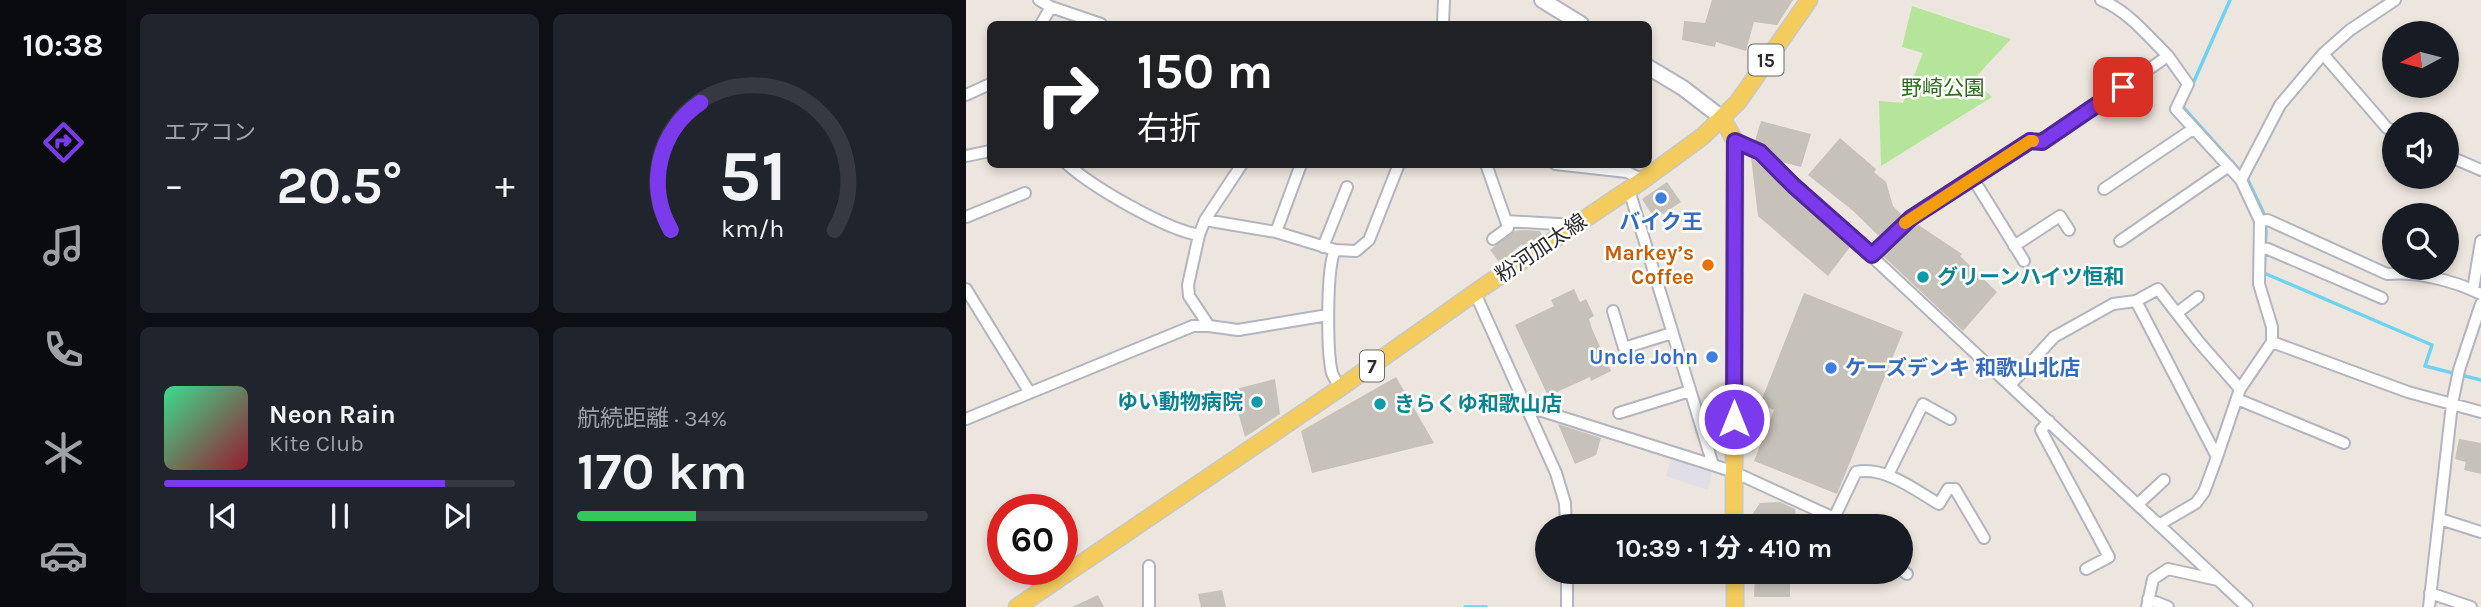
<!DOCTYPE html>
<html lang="ja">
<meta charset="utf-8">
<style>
:root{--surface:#171b24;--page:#20242c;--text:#f1f3f6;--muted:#9ea1a6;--line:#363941;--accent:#7c3aed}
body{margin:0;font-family:Karla,"Noto Sans JP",sans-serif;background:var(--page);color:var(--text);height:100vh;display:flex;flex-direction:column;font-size:26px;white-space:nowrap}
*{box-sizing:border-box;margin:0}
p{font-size:23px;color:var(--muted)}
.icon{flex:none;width:38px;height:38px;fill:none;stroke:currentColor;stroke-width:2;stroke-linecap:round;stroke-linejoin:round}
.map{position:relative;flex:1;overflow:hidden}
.panel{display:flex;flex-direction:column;gap:14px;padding:14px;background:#0d0f14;width:840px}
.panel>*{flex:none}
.hud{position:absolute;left:21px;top:21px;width:665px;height:147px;border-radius:10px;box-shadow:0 4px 10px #0003;background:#202124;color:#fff;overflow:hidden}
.needle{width:46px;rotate:263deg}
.tools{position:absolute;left:1416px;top:21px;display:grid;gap:14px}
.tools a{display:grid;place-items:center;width:77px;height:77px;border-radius:50%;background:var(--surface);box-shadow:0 4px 10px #0003;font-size:35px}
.speed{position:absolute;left:21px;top:494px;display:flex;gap:14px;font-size:35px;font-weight:700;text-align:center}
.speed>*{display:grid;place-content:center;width:91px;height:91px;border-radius:50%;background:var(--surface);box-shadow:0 4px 10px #0003;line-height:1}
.speed .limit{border:10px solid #d22;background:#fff;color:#111}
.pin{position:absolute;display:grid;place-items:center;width:60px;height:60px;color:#fff;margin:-30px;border-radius:14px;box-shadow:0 4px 10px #0006}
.me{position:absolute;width:77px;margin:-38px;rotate:0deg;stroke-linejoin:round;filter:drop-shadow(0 0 5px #0008)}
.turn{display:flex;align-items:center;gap:24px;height:147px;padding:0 35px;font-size:32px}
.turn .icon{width:91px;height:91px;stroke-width:2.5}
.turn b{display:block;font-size:49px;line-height:60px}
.big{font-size:52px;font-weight:700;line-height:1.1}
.panel .tile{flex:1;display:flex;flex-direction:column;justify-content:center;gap:10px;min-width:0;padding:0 24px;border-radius:10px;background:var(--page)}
.panel .dial{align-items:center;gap:0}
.dial svg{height:182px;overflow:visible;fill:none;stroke:var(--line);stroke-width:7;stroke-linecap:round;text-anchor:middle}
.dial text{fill:var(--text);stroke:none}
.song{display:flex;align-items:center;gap:21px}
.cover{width:84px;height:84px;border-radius:10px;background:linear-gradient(135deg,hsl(150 70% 55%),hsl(350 70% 35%))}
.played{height:7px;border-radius:4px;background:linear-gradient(90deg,var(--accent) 80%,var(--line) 80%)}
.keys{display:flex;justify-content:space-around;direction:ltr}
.heat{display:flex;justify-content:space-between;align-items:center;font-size:38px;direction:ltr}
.charge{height:10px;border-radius:5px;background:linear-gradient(90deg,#34c759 34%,var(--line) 0)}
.panel .tiles{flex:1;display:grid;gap:14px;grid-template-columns:repeat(2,1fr)}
.trip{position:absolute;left:569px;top:514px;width:378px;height:70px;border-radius:35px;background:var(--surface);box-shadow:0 4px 10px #0003;font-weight:700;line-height:70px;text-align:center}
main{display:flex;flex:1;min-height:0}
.dock{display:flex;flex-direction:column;width:126px;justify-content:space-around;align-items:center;background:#090b0e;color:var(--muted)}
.dock .icon{width:49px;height:49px}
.dock .selected{color:var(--accent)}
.dock b{font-size:32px;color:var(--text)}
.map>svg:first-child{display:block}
</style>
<main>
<nav class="dock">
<b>10:38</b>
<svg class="icon selected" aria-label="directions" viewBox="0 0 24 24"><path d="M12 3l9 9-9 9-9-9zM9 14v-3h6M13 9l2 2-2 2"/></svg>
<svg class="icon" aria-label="music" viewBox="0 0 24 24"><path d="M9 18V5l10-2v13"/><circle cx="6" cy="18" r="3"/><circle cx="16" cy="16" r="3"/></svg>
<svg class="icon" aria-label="phone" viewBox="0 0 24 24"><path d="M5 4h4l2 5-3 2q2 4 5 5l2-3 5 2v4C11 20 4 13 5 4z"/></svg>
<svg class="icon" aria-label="climate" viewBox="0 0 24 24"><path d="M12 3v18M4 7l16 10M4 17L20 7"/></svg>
<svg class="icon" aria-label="car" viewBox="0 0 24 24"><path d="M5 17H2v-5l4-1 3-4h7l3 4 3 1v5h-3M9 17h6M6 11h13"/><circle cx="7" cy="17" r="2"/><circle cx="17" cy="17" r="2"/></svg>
</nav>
<section class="panel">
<div class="tiles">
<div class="tile"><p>エアコン</p>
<div class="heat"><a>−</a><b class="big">20.5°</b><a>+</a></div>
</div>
<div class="tile dial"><svg viewBox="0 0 100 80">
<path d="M14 69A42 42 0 1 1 86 69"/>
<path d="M14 69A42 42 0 0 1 27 13" stroke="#7c3aed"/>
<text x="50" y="56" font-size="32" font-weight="700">51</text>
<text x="50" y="72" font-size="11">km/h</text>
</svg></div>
<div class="tile">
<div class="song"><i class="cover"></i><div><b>Neon Rain</b><p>Kite Club</p></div></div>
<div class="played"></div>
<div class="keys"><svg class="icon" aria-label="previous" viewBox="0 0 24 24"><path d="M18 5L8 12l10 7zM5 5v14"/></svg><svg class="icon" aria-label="pause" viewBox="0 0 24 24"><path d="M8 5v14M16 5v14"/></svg><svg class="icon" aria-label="next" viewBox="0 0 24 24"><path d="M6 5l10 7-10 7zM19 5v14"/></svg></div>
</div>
<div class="tile"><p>航続距離 · 34%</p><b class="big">170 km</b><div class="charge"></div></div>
</div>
</section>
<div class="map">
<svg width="1515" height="607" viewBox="0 0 1515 607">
<rect width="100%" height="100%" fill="#ede6de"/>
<!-- industrial -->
<path fill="#e0dee6" d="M705,458L746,470L742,490L700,476Z"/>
<!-- green -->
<path fill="#b5e59a" d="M946,6L1045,39L1007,80L1026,97L915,166L913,101L937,103L957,53L936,47Z"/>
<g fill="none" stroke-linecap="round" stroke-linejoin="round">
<!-- stream -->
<path stroke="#70d2f1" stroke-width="3.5" d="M1225,88L1264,0
M1218,104L1217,107L1275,172
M1281,178L1298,214L1300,232L1298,273L1466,345L1459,366L1515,380
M499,607H520"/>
</g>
<!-- building -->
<path fill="#c6c1b9" d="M746,0H827L811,25L788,22L780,51L750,42L749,47L716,40L718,21L739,23Z
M795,121L845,134L835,167L816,162L799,146L789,141Z
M874,138L910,169L908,172L920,182L927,206L936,215L914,237L886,210L842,175Z
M785,157L884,247L862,276L792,216Z
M701,182L715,202L689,219L676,199Z
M951,224L996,254L994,256L1031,292L997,331L917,256Z
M556,230L574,231L576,235L558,247L556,244L534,263L524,250L549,231Z
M608,289L614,302L620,299L628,316L623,319L626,329L645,371L625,381L624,377L582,396L549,325L588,306L585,300Z
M838,293L937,332L871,494L788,461L808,410L794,404Z
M430,377L468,443L346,473L335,431Z
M309,379L314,414L279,437L266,390Z
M592,424L635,438L630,455L609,464Z
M1493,439L1515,443V474L1498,470L1500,462L1489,459Z
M814,502L829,509L830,516L856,527H784L783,519L794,503Z
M803,572H817V576H824V597H788L789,576H803Z
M256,590L260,607H235L232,594Z
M132,595L138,607H106Z"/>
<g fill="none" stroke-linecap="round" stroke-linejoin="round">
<!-- street casing -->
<g stroke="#b2b5bf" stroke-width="14">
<path id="street" d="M73,0L85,7L135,24
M75,24L85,7
M477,24L478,0
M1357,54L1384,30L1429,0
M1202,56L1222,84L1210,109L1275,180L1294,221L1293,284L1306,327V342L1442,392L1515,412
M0,95L24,84
M769,141L794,152L1281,607
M1480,155L1515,170
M0,156L24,151
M101,164C128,188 199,229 233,235
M520,164L540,221L609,225
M589,164L661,172L677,180
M1006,177L1058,261
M1275,180L1314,105L1357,54L1421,128L1428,131
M1138,189L1227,129
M663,190L747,465L768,472L868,518L879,527
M0,217L59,193
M239,220L310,232L369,250
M1294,221L1302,220L1421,274C1450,271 1489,281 1515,294
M310,232L334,167
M527,239L542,228L540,221
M1154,241L1263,166
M1048,246L1094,216L1103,230
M357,247L381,187
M1295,248L1302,249L1416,298
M906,255L945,218L1064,141L1076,142L1090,133L1202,56C1183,37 1161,10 1135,0
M0,289L64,393
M1507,290L1515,241
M509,293L590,473L599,503L600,527
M1170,301L1192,289L1233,342L1274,389
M647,311L658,348L706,333
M1211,313L1232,297
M243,326L223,296L222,285L233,235L239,220L276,164
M1044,385L1088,337L1147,304L1170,301L1251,457L1238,492L1230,503L1194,524
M374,388C372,384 368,378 366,373C361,353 360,269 369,250L390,251L403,240L433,164
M1271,399L1378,443
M563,411L573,410L747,465
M653,413L724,391
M0,419L227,326H243L272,330L362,315
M1083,421L1075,430L1143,557L1120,569
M1251,457L1274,389L1306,342
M922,475L957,404L984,419
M1172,504L1198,480
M868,518L890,472C919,466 949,490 973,504L982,489H989L1018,538
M1474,519L1515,532
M183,566V607
M934,569L941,574
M1464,593L1505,607
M1182,599L1202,607
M601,607V572
M1181,607L1187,579L1202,569L1252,580
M1463,607L1486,404L1493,370L1515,304"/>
</g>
<!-- secondary casing -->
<g stroke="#b2b5bf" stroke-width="18">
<path id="secondary" d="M576,0L615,24
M682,67L717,88L756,118"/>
</g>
<!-- primary casing -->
<g stroke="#c8c8c8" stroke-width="19">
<path id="primary" d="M756,118L769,141L768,527
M51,607L374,388L517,287L677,180L737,136L772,102L843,0
M769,607V572"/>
</g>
<!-- street -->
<use href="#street" stroke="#fff" stroke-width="10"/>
<!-- secondary -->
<use href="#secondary" stroke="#fff" stroke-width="14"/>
<!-- primary -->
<use href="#primary" stroke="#f3cc5d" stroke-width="16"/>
</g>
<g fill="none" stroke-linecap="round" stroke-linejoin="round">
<!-- route casing -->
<g stroke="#51269a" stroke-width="18">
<path id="route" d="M768,419L769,141L794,152L828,186L906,255L945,218L1064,141L1076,142L1157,87"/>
</g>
<!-- route -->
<use href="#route" stroke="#7c3aed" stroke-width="12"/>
<!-- slow -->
<path stroke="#f59e0b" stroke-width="12" d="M939,223L1064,141H1067"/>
</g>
<!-- markers -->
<g fill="#3f7fe0" stroke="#fff" stroke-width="2.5">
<circle cx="695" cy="198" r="7"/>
<circle cx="746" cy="357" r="7"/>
<circle cx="865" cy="368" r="7"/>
</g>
<circle fill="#e8710a" stroke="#fff" stroke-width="2.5" cx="742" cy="265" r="7"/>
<g fill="#0f9aa8" stroke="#fff" stroke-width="2.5">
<circle cx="957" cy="277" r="7"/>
<circle cx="291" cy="402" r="7"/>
<circle cx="414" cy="404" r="7"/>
</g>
<g text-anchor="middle" stroke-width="5" stroke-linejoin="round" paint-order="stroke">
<!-- shield labels -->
<g fill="#fff" stroke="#6b6b6b" stroke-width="2">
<rect x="782.5" y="44.5" width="35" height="31" rx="5"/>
<rect x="394" y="350.5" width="24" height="31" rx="5"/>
</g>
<g font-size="19" font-weight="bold" fill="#2c2c2c">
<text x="800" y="67">15</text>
<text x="406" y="373">7</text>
</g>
<!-- park labels -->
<g font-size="21" fill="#2c6b19" stroke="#fff">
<text x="977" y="95">野崎公園</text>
</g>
<!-- shop labels -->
<g font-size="21" font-weight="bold" fill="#366cbe" stroke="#fff">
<text x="695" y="229">バイク王</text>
<text x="732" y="364" text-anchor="end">Uncle John</text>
<text x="879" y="375" text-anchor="start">ケーズデンキ 和歌山北店</text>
</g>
<!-- street labels -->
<g font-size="21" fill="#2c2c2c" stroke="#fff">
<text transform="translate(575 248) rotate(-34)" y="7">粉河加太線</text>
</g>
<!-- food labels -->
<g font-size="21" font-weight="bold" fill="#c56008" stroke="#fff" text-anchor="end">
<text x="728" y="260">Markey’s<tspan x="728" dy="24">Coffee</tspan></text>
</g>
<!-- culture labels -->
<g font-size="21" font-weight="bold" fill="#0d838f" stroke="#fff" text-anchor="start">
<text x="971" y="284">グリーンハイツ恒和</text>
<text x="277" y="409" text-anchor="end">ゆい動物病院</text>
<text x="428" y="411">きらくゆ和歌山店</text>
</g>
</g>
</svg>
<div class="tools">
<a><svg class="needle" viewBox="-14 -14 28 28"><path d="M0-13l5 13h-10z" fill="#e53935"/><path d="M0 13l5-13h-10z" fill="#9ea1a6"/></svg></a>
<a><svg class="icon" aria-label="sound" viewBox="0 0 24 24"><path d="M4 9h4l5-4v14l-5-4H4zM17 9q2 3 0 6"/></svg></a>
<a><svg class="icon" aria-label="search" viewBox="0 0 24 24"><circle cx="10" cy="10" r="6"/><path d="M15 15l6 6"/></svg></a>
</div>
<div class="speed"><div class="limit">60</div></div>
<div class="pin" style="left:1157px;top:87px;background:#d93025"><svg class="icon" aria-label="arrive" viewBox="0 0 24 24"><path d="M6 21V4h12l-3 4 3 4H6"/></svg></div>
<svg class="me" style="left:768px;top:419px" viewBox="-20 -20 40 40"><circle r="17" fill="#7c3aed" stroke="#fff" stroke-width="3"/><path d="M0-11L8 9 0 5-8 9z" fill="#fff"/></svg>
<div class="trip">10:39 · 1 分 · 410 m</div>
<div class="hud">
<div class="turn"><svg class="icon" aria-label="right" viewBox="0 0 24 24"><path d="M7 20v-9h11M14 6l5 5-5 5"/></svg><div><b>150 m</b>右折</div></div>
</div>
</div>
</main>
